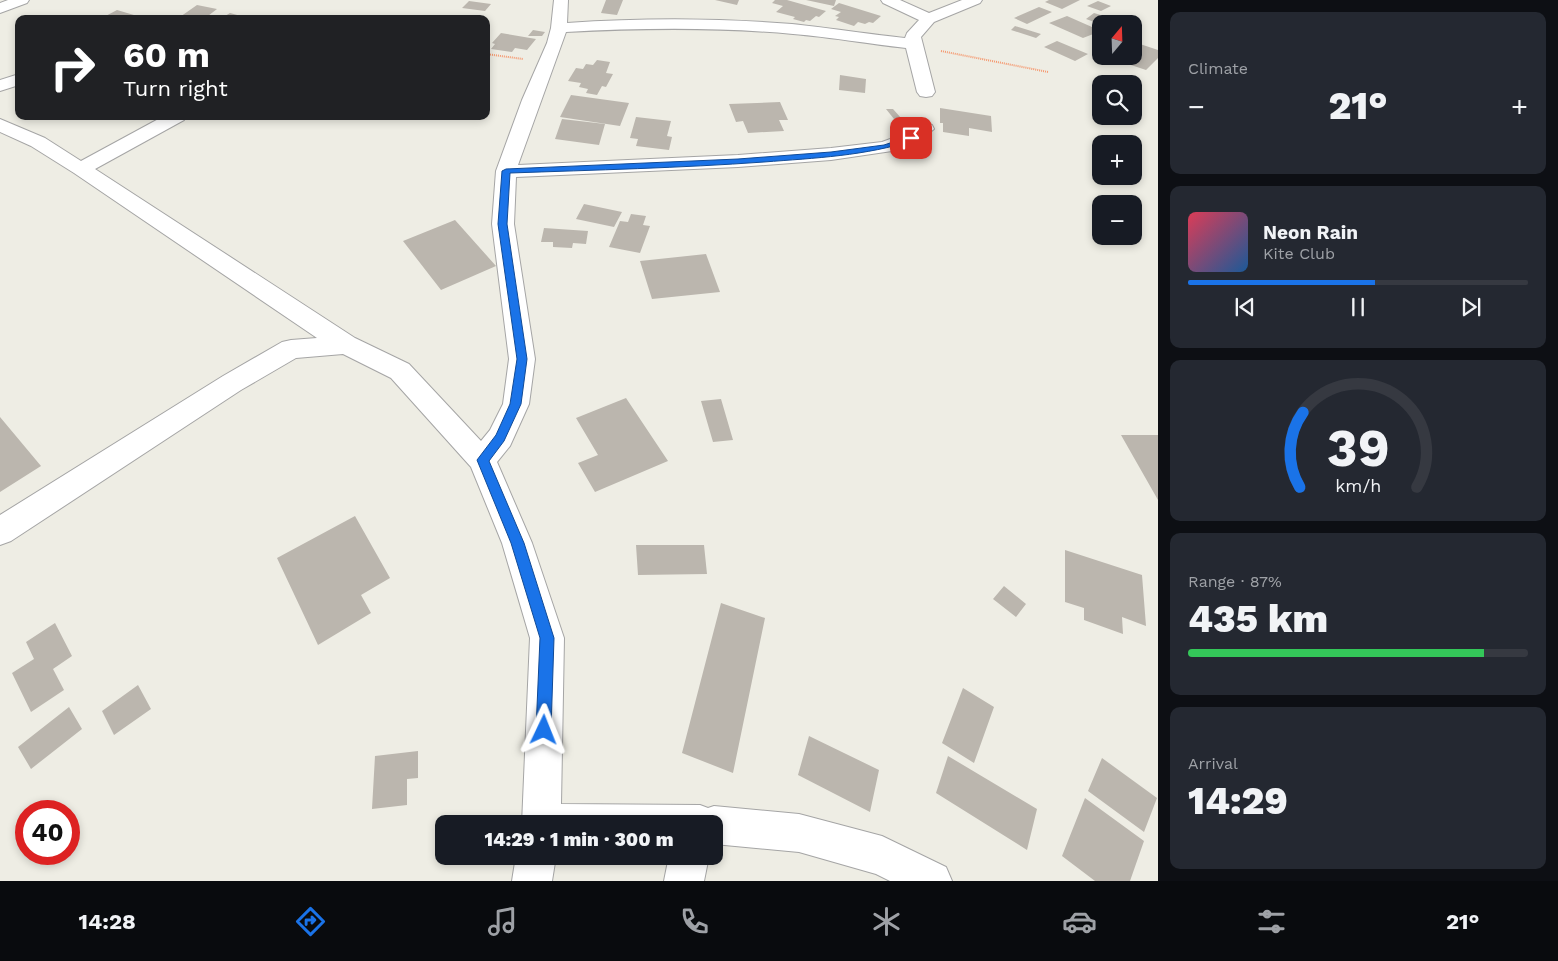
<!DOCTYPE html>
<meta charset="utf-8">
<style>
:root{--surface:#171b24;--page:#242831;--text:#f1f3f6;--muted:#9ea1a6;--line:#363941;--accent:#1a73e8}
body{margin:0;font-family:"Work Sans",sans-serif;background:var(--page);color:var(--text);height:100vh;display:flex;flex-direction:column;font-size:19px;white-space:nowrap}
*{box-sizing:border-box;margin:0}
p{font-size:16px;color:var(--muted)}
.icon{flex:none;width:28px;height:28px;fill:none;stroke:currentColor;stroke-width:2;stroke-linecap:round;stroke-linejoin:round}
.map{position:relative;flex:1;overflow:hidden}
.sheet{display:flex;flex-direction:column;gap:12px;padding:12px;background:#0d0f14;width:400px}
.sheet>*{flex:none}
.guide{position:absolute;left:15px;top:15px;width:475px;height:105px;border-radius:10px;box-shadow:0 2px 8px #0003;background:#202124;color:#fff;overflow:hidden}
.needle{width:32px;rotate:19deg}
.buttons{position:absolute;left:1092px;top:15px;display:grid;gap:10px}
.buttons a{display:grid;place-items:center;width:50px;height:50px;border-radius:10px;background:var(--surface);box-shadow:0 2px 8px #0003;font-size:25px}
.speed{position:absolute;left:15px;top:800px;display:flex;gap:10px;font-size:25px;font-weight:700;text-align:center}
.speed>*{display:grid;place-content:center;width:65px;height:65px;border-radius:50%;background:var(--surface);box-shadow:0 2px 8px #0003;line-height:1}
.speed .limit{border:8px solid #d22;background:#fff;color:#111}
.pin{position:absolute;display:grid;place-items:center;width:42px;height:42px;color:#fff;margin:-21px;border-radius:10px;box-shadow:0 2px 8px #0006}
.me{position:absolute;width:55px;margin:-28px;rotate:2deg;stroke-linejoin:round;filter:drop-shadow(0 0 4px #0008)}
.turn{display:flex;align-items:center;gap:18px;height:105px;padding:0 25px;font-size:22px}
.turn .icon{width:65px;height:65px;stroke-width:2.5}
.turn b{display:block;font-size:35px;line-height:42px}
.big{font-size:38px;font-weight:800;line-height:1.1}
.sheet .card{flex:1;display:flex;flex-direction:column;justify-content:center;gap:8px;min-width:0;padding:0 18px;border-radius:10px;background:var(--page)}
.sheet .dial{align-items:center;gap:0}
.dial svg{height:130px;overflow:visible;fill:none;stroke:var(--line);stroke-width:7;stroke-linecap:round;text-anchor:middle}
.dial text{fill:var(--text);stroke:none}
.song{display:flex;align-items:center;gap:15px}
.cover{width:60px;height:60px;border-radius:8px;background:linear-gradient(135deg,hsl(350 70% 55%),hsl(210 70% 35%))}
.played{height:5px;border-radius:2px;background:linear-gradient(90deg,var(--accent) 55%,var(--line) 55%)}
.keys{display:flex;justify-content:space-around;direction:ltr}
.heat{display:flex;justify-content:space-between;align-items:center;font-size:28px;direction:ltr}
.charge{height:8px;border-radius:4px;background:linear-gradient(90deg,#34c759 87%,var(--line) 0)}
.trip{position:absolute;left:435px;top:815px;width:288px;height:50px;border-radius:10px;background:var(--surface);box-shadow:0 2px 8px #0003;font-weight:800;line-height:50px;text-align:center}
.dock{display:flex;height:80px;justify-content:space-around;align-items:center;background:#090b0e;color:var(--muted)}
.dock .icon{width:35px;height:35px}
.dock .active{color:var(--accent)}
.dock b{font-size:22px;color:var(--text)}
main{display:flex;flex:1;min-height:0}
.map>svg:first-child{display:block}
</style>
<main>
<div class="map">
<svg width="1158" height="881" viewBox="0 0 1158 881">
<rect width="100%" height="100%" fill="#eeede4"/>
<!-- building -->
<path fill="#bbb6ae" d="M606,0H623L617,15L601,13Z
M715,0H739L737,5Z
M775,0H787L826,11L819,17L816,16L810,21L806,20L804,22L793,19L795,17L776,12L783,6L772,3Z
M806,0H836L834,6Z
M1049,0H1080L1062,9L1045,2Z
M469,1L491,4L485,11L462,8Z
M1098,1L1111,6L1101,11L1087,6Z
M839,3L881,16L873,23L869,22L865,24L858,22L854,26L836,20L839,17L835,16L841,12L831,9Z
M197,5L217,9L204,19H177Z
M1039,7L1052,12L1027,24L1014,18Z
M117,10L144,18V19H100Z
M230,13L248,18V19H220Z
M1094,13L1107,17L1100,24L1086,19Z
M1067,16L1101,31L1083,38L1049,23Z
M1015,26L1041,34L1036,38L1011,30Z
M533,30L545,32L542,36H528Z
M501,33L536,39L527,50L515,48L512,52L491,49L495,44L492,43Z
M1057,41L1088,54L1075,61L1044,47Z
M1134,42L1158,50V58L1146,70L1107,57L1134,56Z
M597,60L610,62L606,73L613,74L606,87L602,86L597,95L586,93L588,89L579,87L581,83L568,81L576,68L583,69L586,64L593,65Z
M840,75L866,79L865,93L839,90Z
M571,95L629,103L620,126L560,117Z
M780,102L788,120H779L784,131L748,133L743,121L736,122L729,104Z
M940,108L991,116L992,132L969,128V136L943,132V123H940Z
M886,109H893L901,118L894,119Z
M636,117L671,121L667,136L672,137L669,150L636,146L638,139L630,138Z
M562,119L605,124L599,145L555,139Z
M584,204L622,212L614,227L576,219Z
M631,214L646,216L643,225L650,226L640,253L609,247L620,221L628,222Z
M455,220L496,266L441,290L403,241Z
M544,228L588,231L586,244L573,243L572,248L553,247V242H541Z
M706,254L720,292L652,299L640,261Z
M626,398L668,461L595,492L578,463L598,455L576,418Z
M721,399L733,440L713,442L701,401Z
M0,417L41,466L0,492Z
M1121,435H1158V500Z
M355,516L390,578L361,595L371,613L318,645L277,558Z
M636,545H704L707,574L638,575Z
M1065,550L1142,575L1146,626L1122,617L1123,634L1084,620V608L1065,602Z
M1004,586L1026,604L1016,617L993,599Z
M721,603L765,618L733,773L682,753Z
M55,623L72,656L53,669L64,690L31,712L12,673L34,659L26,642Z
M138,685L151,709L114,735L102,711Z
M963,688L994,707L974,763L942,743Z
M69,707L82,729L31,769L18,747Z
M809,736L879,770L870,812L798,775Z
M418,751V778L407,779V805L372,809L375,756Z
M948,756L1037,809L1027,850L936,793Z
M1102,758L1157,798L1144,832L1088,791Z
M1085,798L1144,841L1130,881H1095L1062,856Z"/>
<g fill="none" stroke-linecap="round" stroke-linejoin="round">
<!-- minor casing -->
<g stroke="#a5a5a5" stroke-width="2">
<path id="minor" d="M8,0H29L27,3L0,13V3Z
M554,0H568L567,23C642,18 717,18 792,24C830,28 867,34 905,38L907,33L919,20L883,3L881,0H900L929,13L962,0H982L980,3L934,22L921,37L935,92L932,96L926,97L920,96L917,92L906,48C869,44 831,37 793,34C718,27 641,28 566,32L518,165L738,155L831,148L882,142L904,134L918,125L925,123L932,125L934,129L918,142L892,151L831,160L738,167L516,177L514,224L535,359L529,404L510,446L497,462L532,543L564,638L561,804L700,805L708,808L714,806L799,814L882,836L946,867L952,881H890L876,874L799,852L714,844V824H522L530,638L502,543L471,467L391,378L343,354L296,358L241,390L11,541L0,545V515L223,376L282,342L291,340L317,338L74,173L31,146L0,132V119L45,138L81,161L164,116H187L184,120L95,169L355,338L409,364L481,441L490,430L503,404L509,359L492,224L496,171L522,100L547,43L551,28Z
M19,74V85L0,91V80Z
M516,856H556L552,881H512Z
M669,856H709L704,881H664Z"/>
</g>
<!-- path -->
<path stroke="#f5986f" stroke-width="2" stroke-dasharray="1 1" stroke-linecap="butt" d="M941,51L1048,72
M486,54L523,59"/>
<!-- minor -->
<use href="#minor" fill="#fff" fill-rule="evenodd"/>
</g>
<!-- route -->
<path fill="#1a73e8" stroke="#114b97" d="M911,136L914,137V140C866,156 815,158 764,162C680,168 595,170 510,173L507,224L527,359L521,404L504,441L489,461L524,543L554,638L551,730L549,735L544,738L539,735L536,730L540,638L511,543L477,460L496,435L510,404L517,359L498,224L502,171L506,169L738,159L831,152L884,145Z"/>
</svg>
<div class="buttons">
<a><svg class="needle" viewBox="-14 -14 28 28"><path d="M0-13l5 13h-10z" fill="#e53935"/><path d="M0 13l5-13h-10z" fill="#9ea1a6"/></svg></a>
<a><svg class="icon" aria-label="search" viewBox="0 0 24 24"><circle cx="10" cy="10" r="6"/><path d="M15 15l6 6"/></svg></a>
<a>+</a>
<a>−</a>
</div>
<div class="speed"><div class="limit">40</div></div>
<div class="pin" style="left:911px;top:138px;background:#d93025"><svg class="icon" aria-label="arrive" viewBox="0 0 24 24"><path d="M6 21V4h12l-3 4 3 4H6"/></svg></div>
<svg class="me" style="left:544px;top:730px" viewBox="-20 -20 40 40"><path d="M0-17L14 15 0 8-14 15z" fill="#1a73e8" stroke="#fff" stroke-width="4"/></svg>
<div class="trip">14:29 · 1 min · 300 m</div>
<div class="guide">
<div class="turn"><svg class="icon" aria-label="right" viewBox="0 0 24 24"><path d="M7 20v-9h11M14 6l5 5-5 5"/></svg><div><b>60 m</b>Turn right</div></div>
</div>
</div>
<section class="sheet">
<div class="card"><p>Climate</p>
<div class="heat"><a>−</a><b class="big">21°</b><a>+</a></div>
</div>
<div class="card">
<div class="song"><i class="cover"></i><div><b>Neon Rain</b><p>Kite Club</p></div></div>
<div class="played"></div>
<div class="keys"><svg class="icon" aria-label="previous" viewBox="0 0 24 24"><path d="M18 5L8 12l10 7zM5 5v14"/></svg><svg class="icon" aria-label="pause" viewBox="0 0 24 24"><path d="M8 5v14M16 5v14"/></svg><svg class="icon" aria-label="next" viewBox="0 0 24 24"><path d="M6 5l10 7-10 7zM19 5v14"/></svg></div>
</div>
<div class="card dial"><svg viewBox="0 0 100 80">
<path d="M14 69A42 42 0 1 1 86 69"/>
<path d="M14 69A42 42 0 0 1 16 23" stroke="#1a73e8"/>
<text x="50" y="56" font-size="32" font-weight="700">39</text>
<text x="50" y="72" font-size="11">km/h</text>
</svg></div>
<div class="card"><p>Range · 87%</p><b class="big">435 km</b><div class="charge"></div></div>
<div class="card"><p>Arrival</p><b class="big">14:29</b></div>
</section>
</main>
<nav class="dock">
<b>14:28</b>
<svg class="icon active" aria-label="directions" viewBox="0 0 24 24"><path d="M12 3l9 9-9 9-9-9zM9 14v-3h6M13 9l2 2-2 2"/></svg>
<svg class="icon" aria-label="music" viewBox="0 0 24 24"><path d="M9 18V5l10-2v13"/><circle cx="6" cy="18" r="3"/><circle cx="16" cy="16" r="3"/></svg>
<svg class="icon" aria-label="phone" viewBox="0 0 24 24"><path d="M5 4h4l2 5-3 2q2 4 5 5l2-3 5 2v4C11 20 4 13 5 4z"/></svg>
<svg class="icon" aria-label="climate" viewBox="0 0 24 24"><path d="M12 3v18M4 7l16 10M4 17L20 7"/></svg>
<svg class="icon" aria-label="car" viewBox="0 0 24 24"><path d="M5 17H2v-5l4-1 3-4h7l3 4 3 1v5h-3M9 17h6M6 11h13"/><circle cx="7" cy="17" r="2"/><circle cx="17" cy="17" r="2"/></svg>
<svg class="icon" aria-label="filters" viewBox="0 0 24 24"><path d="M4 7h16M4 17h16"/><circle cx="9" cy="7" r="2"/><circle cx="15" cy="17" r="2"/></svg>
<b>21°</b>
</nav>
